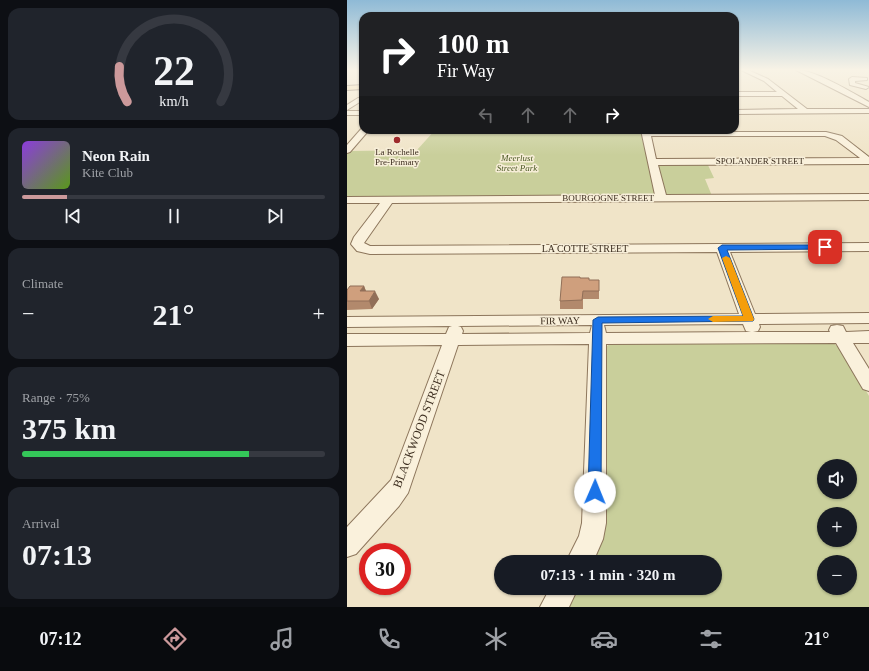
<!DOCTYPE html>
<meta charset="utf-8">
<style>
:root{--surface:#171b24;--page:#20242c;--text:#f1f3f6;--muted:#9ea1a6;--line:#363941;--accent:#cc999b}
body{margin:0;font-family:"Times New Roman",serif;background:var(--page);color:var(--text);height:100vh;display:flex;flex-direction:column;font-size:15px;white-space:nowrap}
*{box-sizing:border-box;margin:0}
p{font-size:13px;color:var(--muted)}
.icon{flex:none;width:22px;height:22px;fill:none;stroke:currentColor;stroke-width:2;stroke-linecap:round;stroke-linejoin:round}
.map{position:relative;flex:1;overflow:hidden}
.side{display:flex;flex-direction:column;gap:8px;padding:8px;background:#0d0f14;width:347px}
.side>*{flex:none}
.guide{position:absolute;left:12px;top:12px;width:380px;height:122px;border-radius:12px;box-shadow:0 1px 3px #0004;background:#202124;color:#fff;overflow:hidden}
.fabs{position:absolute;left:470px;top:459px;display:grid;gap:8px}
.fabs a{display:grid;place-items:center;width:40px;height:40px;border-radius:50%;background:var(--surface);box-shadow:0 1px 3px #0004;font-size:20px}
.speed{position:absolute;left:12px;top:543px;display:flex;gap:8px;font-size:20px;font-weight:700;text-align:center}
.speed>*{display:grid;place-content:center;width:52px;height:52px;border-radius:50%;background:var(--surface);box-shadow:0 1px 3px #0004;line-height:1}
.speed .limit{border:6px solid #d22;background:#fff;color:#111}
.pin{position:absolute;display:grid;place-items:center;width:34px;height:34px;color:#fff;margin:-17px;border-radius:8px;box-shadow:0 2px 6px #0006}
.me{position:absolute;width:44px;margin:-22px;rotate:1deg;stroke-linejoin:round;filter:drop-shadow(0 0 3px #0008)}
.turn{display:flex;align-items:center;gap:14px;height:84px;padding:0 12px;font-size:18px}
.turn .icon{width:52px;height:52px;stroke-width:2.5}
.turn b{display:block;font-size:28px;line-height:34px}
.lanes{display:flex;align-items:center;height:38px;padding:0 12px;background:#0003;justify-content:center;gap:20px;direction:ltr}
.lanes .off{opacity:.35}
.big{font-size:30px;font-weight:800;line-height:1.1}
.side .tile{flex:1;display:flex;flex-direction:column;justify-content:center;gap:6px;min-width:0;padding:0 14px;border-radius:12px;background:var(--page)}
.side .dial{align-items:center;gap:0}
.dial svg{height:104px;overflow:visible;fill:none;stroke:var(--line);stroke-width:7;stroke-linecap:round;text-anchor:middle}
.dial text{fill:var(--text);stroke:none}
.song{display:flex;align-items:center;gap:12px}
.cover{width:48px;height:48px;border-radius:6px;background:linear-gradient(135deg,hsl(270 70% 55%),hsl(90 70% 35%))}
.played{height:4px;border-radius:2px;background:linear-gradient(90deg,var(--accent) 15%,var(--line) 15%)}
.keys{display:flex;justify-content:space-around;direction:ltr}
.heat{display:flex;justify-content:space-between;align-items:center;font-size:22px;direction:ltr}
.charge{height:6px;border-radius:3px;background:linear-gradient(90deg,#34c759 75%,var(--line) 0)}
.trip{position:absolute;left:147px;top:555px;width:228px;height:40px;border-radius:20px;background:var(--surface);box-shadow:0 1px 3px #0004;font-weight:800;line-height:40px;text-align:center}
.dock{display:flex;height:64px;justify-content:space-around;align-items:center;background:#090b0e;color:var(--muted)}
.dock .icon{width:28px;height:28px}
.dock .on{color:var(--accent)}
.dock b{font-size:18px;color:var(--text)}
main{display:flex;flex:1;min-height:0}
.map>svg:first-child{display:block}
</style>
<main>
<section class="side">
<div class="tile dial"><svg viewBox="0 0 100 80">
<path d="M14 69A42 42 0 1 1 86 69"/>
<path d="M14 69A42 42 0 0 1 8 42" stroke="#cc999b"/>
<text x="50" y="56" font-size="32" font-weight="700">22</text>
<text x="50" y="72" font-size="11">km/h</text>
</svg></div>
<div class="tile">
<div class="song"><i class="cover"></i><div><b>Neon Rain</b><p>Kite Club</p></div></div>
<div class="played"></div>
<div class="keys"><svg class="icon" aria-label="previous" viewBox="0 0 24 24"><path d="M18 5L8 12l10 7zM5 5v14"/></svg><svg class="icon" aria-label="pause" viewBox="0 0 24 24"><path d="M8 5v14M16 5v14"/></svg><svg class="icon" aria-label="next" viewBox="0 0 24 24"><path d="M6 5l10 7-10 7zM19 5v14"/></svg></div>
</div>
<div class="tile"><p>Climate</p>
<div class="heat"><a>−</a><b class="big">21°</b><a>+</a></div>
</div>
<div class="tile"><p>Range · 75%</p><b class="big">375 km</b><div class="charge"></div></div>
<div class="tile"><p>Arrival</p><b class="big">07:13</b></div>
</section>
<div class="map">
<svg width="522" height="607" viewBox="0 0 522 607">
<rect width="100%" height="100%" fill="#f0e4c8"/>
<!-- green -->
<path fill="#c9cf9b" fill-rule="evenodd" d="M88,130H295L308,194L304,196L0,198V154L3,151L70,150Z
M360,163L367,178L358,179L365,196H324L318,194L311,165Z
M485,342L496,351L522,396V607H219L230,588H368V562H244L255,542L257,352L259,347L264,343ZM477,466H503V492H477ZM477,514H503V540H477ZM477,562H503V588H477Z"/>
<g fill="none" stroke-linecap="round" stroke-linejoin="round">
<!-- minor casing -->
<g stroke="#8d765c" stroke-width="2">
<path id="minor" d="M394,70H401L421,79L460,109H522V113L388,114V110L451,109L435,96H388V92H430L417,81Z
M449,70C467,69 506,93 522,102V107Z
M505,77L520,78V80L508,81V83L522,87L519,89L503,85L502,79Z
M11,98H15L16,100L0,110V105Z
M0,111H16V115H0Z
M15,128L16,130H22L3,152L0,153V145Z
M294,130H302V132H479L495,136L522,157V164L311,165L319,195L522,194V200L45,203L17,243L23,246L522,243V251L383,252L408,314L522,313V323L412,324L413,327L411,331L406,332H483L482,330L484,326L490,325L496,326L499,332L522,331V343H506L522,369V391L516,389L489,343L259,344V523L256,539L246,562H219L232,536L235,523L242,344L111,345L61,493L52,506L9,554L0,557V527L44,480L95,345L0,346V334H99L102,327L105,326L0,327V317L392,314L370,252L23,254L10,251L4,244L7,237L33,203H0V197L308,195ZM304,136H478L489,140L513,158L309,159ZM396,324L399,331L404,332L259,333L257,325ZM245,325L243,333L115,334L116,331L114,327L111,326Z
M203,588H231L222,607H193Z"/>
</g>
<!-- major casing -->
<g stroke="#5b4430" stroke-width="2">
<path id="major" d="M16,85V89L0,90V86Z"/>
</g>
<!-- minor -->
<use href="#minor" fill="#faf1dc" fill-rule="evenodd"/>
<!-- major -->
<use href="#major" fill="#f3d9a0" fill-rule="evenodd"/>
</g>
<!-- wall -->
<path fill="#b2896c" d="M233,278L242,280H252V299H236V309H213V301Z
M17,286L19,291L32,299L25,309L0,310V290Z"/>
<!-- shaded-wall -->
<path fill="#916f58" d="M17,286L20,294L13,291Z
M28,291L32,299L25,309L22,301Z"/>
<!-- building -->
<path fill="#cf9f7d" stroke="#916f58" d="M215,277H233V278H242V280H252V291H236L235,300L213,301Z
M3,286H17L13,291H28L22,301H0V290Z"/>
<!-- sky -->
<linearGradient id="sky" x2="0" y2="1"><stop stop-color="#8fbad6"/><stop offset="0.45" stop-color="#f8f3e6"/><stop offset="1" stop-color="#f8f3e6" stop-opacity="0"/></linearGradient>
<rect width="522" height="155" fill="url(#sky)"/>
<!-- route -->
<path fill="#1a73e8" stroke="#114b97" d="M375,245H478L482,247L478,249L380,250L407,319L406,321L255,323L254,492L252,497L248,499L243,497L241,492L246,320L251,317L396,316L371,248Z"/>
<!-- slow -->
<path fill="#f59e0b" d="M379,256L383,258L407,319L406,321L366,322L361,319L366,316H396L375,258Z"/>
<!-- markers -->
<circle fill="#9e2a2b" stroke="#f7eed8" stroke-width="1.5" cx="50" cy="140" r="4"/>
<g text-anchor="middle" stroke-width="3" stroke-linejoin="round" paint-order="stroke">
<!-- far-poi labels -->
<g font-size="9" fill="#3d2e20" stroke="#f7eed8">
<text x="50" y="155">La Rochelle<tspan x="50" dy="10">Pre-Primary</tspan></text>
</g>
<!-- far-park labels -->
<g font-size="9" font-style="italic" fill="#4d5a26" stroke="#f7eed8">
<text x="170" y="161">Meerlust<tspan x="170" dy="10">Street Park</tspan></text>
</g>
<!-- far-street labels -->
<g font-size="9" fill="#3d2e20" stroke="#f7eed8">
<text x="413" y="164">SPOLANDER STREET</text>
<text x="261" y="201">BOURGOGNE STREET</text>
</g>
<!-- street labels -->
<g font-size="10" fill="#3d2e20" stroke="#f7eed8">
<text x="238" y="252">LA COTTE STREET</text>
<text transform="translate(213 320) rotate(-1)" y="4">FIR WAY</text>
</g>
<!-- near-street labels -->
<g font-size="12" fill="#3d2e20" stroke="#f7eed8">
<text transform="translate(72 429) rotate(-69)" y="4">BLACKWOOD STREET</text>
</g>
</g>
</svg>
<div class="fabs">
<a><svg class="icon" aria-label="sound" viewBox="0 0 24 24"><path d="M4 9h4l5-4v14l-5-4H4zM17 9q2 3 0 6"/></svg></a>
<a>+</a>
<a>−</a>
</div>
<div class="speed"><div class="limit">30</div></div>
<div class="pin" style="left:478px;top:247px;background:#d93025"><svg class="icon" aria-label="arrive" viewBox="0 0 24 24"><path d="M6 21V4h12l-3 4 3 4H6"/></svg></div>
<svg class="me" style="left:248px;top:492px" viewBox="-20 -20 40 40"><circle r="19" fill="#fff"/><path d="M0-13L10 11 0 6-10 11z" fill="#1a73e8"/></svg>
<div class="trip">07:13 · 1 min · 320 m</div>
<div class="guide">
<div class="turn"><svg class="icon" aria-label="right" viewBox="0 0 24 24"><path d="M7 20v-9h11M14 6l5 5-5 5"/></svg><div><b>100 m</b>Fir Way</div></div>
<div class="lanes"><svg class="icon off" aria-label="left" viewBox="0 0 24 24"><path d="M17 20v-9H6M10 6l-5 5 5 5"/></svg><svg class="icon off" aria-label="ahead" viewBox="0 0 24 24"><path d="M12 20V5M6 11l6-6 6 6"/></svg><svg class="icon off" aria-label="ahead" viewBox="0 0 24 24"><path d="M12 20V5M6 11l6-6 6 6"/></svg><svg class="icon" aria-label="right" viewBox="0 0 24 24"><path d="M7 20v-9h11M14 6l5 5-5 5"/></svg></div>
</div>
</div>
</main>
<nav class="dock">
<b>07:12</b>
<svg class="icon on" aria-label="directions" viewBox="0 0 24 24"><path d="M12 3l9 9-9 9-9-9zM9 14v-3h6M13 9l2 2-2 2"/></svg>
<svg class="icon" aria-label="music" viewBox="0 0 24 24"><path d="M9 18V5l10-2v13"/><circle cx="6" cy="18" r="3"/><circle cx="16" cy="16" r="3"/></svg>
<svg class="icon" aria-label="phone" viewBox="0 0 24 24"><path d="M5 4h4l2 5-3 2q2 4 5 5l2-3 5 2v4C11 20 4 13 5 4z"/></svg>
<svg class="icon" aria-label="climate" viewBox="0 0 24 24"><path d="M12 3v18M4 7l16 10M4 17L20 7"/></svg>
<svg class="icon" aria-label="car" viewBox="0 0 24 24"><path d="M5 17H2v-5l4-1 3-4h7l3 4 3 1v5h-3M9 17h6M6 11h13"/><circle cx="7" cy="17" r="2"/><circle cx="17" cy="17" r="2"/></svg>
<svg class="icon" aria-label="filters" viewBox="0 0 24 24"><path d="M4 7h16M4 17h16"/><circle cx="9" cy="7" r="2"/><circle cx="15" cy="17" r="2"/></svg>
<b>21°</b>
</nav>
